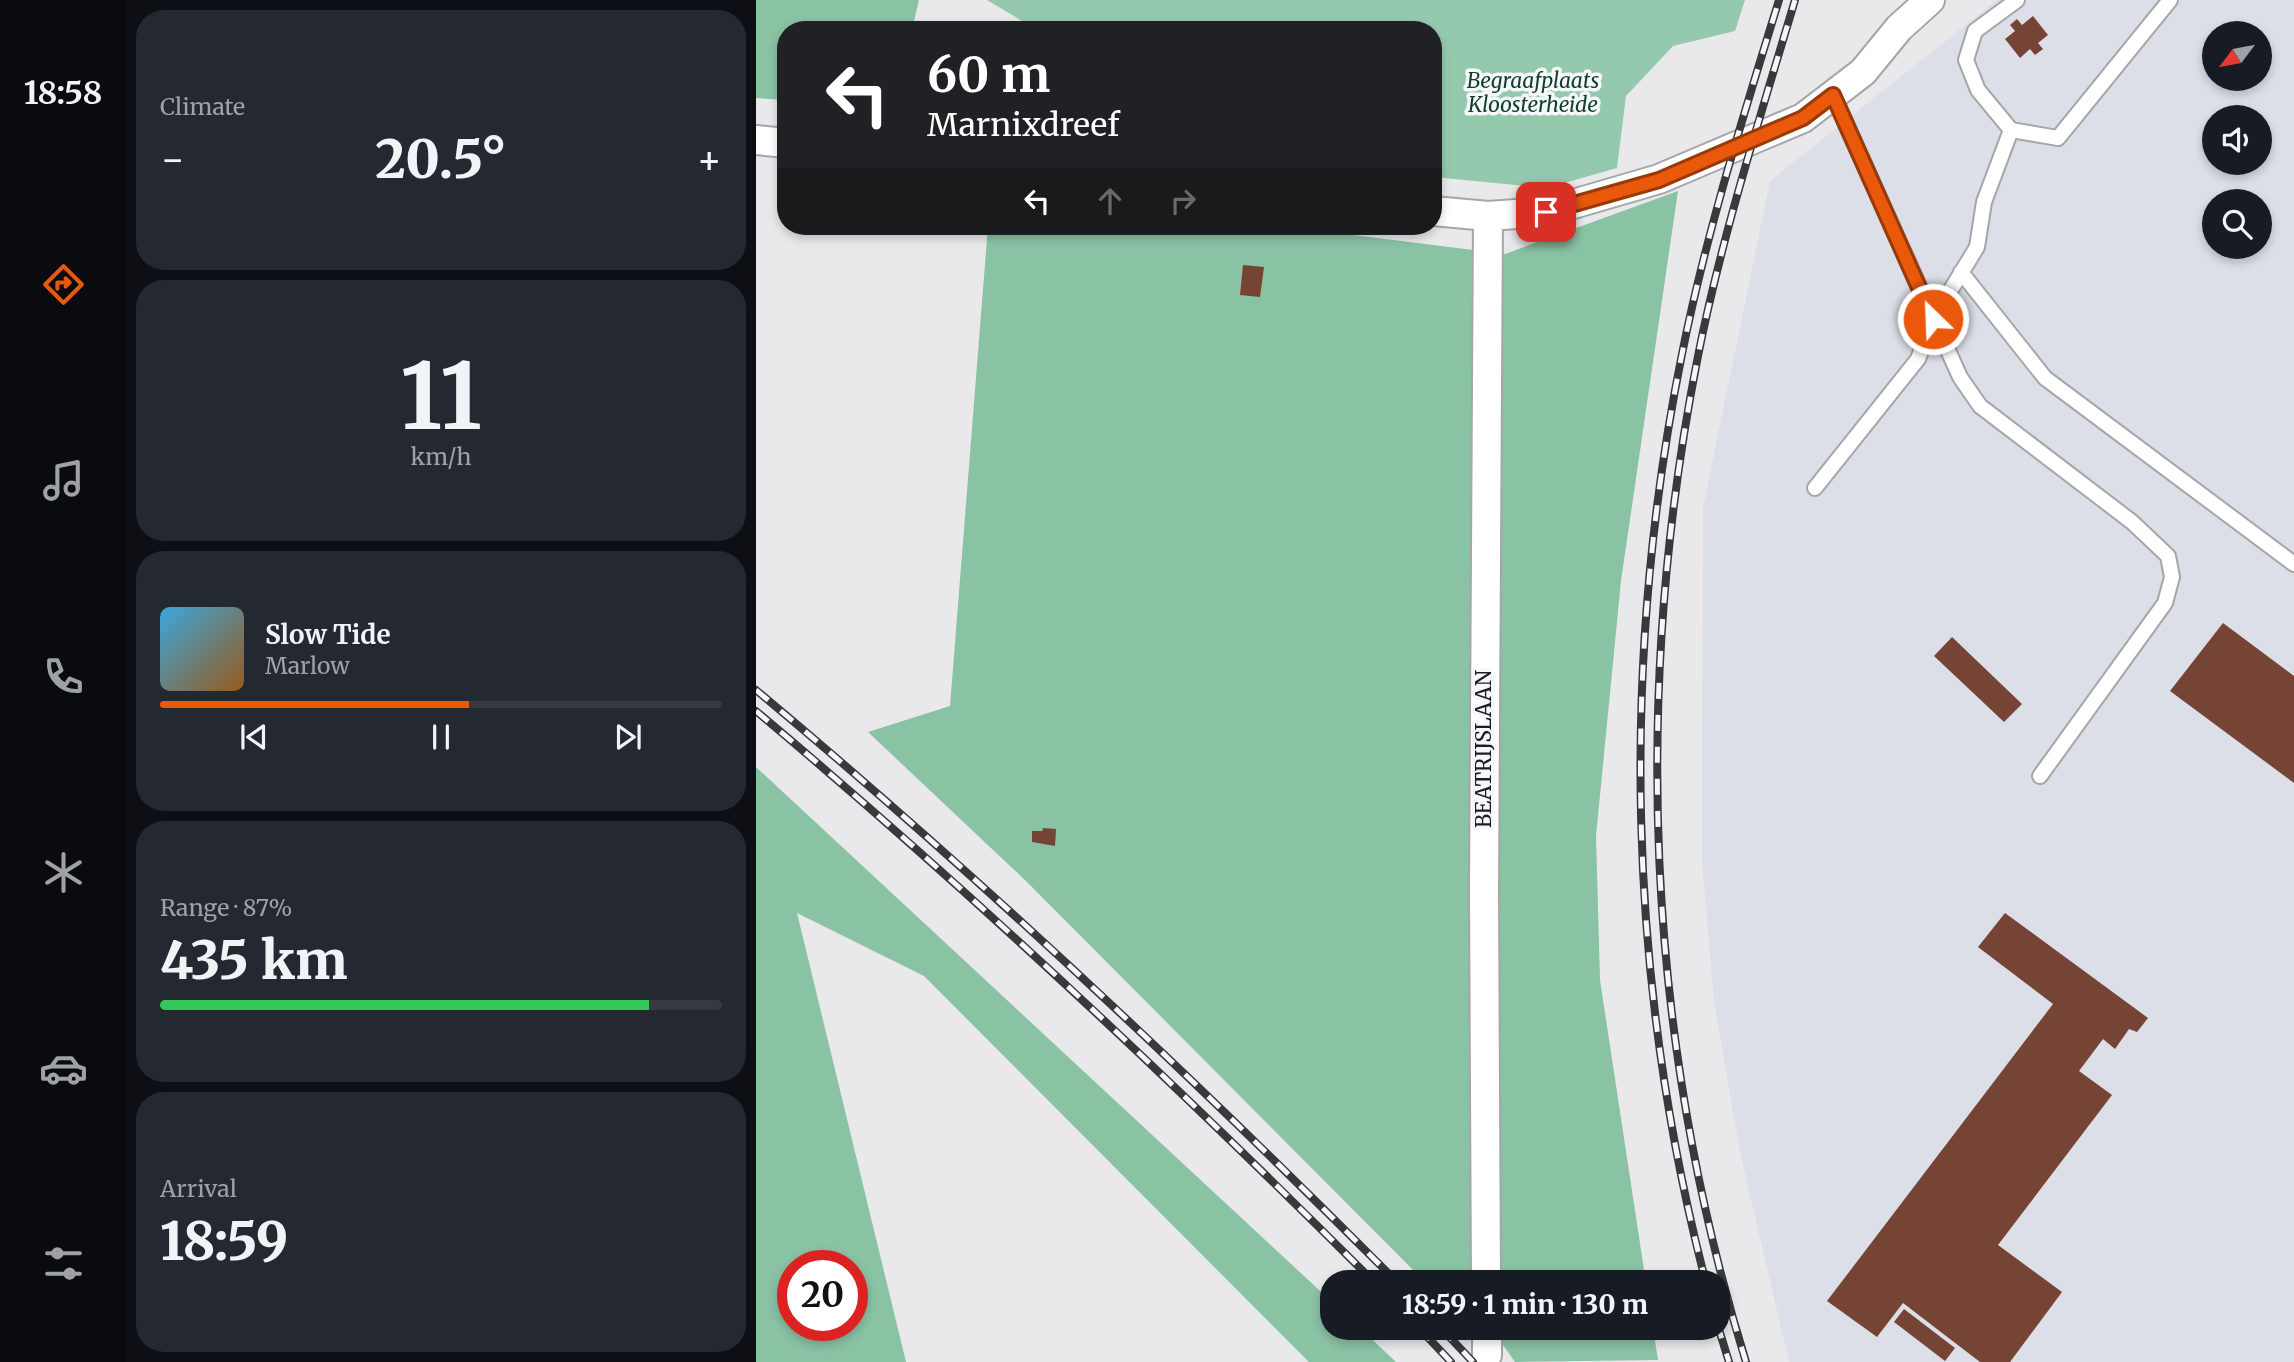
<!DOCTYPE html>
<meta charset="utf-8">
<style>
:root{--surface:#171b24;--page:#242831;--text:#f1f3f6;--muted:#9ea1a6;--line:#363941;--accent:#ea580c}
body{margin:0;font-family:Merriweather,serif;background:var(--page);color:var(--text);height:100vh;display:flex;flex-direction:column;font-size:26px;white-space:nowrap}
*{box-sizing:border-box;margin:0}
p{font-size:23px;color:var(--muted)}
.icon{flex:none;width:38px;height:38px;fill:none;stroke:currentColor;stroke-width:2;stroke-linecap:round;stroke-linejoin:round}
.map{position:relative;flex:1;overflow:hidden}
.details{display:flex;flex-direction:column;gap:10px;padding:10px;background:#0d0f14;width:630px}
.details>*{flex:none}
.banner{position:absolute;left:21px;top:21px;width:665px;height:214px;border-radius:28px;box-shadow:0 4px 10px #0003;background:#202124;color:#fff;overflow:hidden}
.needle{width:46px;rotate:238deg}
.buttons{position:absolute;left:1446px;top:21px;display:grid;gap:14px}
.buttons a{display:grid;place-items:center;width:70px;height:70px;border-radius:50%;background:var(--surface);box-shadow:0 4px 10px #0003;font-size:35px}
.speed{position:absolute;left:21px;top:1250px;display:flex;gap:14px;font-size:35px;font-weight:700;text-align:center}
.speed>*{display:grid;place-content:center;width:91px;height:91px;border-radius:50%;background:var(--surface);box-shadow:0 4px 10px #0003;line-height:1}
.speed .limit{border:10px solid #d22;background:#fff;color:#111}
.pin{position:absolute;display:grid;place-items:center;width:60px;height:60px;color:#fff;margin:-30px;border-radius:14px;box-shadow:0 4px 10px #0006}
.me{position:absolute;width:77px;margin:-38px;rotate:336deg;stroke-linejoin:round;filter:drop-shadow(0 0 5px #0008)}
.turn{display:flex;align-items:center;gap:24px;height:147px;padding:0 35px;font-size:32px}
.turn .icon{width:91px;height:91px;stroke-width:2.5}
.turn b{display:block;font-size:49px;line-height:60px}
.lanes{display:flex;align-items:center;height:66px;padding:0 35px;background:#0003;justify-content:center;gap:35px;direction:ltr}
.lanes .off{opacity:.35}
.big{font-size:52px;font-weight:800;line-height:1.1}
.details .card{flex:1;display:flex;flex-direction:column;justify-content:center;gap:10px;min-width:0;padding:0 24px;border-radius:28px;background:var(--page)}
.details .dial{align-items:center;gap:0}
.dial b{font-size:91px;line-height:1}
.song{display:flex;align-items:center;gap:21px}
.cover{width:84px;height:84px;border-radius:10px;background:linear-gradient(135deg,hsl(200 70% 55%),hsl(30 70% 35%))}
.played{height:7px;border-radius:4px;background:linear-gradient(90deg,var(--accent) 55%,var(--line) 55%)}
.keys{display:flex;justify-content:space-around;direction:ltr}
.heat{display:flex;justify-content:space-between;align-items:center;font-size:38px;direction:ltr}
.charge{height:10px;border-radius:5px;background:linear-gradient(90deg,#34c759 87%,var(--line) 0)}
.trip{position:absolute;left:564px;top:1270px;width:410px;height:70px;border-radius:28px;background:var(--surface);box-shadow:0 4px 10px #0003;font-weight:800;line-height:70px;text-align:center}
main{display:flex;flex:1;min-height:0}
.tabs{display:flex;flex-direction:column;width:126px;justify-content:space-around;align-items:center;background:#090b0e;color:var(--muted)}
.tabs .icon{width:49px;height:49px}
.tabs .on{color:var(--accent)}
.tabs b{font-size:32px;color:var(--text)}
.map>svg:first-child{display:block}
</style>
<main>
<nav class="tabs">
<b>18:58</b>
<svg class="icon on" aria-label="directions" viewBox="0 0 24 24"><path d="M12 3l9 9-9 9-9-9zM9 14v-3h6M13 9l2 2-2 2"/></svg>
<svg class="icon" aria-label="music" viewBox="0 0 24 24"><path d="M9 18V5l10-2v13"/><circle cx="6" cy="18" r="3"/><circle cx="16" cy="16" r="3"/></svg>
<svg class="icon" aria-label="phone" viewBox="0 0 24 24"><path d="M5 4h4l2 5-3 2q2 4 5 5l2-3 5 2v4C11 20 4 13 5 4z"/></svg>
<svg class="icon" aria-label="climate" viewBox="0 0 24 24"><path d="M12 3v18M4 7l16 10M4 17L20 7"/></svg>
<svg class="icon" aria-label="car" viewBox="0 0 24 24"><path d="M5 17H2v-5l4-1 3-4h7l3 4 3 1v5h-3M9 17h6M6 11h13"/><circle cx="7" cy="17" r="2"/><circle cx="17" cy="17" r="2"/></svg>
<svg class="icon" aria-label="filters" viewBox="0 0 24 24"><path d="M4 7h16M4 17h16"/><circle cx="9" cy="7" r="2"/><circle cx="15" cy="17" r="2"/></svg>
</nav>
<section class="details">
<div class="card"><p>Climate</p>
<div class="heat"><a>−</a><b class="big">20.5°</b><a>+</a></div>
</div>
<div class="card dial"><b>11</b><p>km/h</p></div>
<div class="card">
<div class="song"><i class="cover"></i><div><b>Slow Tide</b><p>Marlow</p></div></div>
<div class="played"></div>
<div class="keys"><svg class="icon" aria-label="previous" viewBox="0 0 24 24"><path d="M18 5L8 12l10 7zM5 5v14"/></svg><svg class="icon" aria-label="pause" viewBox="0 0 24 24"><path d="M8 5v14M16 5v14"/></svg><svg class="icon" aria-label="next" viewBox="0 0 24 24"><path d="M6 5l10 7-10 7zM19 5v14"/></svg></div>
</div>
<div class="card"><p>Range · 87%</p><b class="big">435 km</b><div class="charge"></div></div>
<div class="card"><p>Arrival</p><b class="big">18:59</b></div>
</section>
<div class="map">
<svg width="1538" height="1362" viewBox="0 0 1538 1362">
<rect width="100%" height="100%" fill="#e9e9ec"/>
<!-- built -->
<path fill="#dcdee8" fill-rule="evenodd" d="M1241,0H1538V1362H1033L984,1152L958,1001L946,861L947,508L1014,181ZM1458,33H1503V79H1458ZM1458,117H1503V163H1458ZM1458,201H1503V247H1458Z"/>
<!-- green -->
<path fill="#95c9ad" d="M231,0H989L979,31L917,46L870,96L861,168L791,188L677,177V30H281Z"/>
<!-- forest -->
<path fill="#8ac2a4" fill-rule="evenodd" d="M0,0H163L156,30H30V100L0,98Z
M922,191L865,581L840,836L844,980L890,1283H670L271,882L112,732L194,706L232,226H525L749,254Z
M0,767L576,1302V1328H604L640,1362H553L168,976L41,913L150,1362H0ZM37,1265H96V1325H37Z
M735,1328H897L902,1360L759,1362Z"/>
<!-- building -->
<path fill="#764435" d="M1277,16L1292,35L1282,43L1287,49L1279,55L1274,49L1264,58L1249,39L1259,31L1254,25L1261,19L1266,25Z
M487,265L508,267L504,297L484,295Z
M1467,623L1538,676V783L1414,691Z
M1196,637L1266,704L1248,722L1178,656Z
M287,828L300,829L299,846L276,842V831H286Z
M1249,913L1392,1018L1381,1032L1373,1029L1359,1049L1347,1039L1323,1071L1356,1095L1242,1245L1306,1292L1254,1362H1224L1147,1303L1121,1337L1071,1301L1297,1004L1222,947Z
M1148,1309L1199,1348L1189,1361L1138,1322Z"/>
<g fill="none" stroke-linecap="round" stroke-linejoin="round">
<!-- service casing -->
<g stroke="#a5a6a8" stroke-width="18">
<path id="service" d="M1261,0L1219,31L1210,60L1222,90L1255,130L1302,138L1414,0
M1077,95L1204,377L1224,406L1376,522L1412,556L1416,577L1409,603L1284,776
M1205,272L1289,378L1538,564
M1059,488L1162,359L1177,319L1221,247L1228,202L1255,130"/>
</g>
<!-- minor casing -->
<g stroke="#a5a6a8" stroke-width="32">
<path id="minor" d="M0,140L30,143
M677,211L732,216L790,212L903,179L1047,118L1107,72L1143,28L1174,0
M730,1283L728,892L732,216
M731,1328V1355"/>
</g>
<!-- service -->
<use href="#service" stroke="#fff" stroke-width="14"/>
<!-- minor -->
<use href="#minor" stroke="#fff" stroke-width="28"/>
<!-- rail casing -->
<g stroke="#38393a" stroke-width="8">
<path id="rail" d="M0,690C224,877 436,1076 642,1283
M0,711C216,892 420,1084 619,1283
M950,1283C871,979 864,662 926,354C950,234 987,117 1023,0
M961,1323L973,1362
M663,1328L695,1362
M685,1328L717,1362
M990,1362C889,1035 876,691 942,356C966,235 1004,118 1039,0"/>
</g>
<!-- rail -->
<use href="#rail" stroke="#f6f7fa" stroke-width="5" stroke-dasharray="16" stroke-linecap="butt"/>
</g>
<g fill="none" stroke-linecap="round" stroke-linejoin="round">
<!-- route casing -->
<g stroke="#983908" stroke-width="18">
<path id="route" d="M790,212L903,180L1047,118L1077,95L1177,319"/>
</g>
<!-- route -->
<use href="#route" stroke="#ea580c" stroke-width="12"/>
</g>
<g text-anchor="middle" stroke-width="7" stroke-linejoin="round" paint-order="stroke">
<!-- park labels -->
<g font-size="21" font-style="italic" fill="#113f2b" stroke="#f6f7fa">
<text x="777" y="88">Begraafplaats<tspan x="777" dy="24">Kloosterheide</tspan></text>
</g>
<!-- street labels -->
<g font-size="21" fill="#1c1d1e" stroke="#f6f7fa">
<text transform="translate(728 749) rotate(-90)" y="7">BEATRIJSLAAN</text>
</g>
</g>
</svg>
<div class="buttons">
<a><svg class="needle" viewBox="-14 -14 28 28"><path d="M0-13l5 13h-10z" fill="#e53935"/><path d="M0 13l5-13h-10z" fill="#9ea1a6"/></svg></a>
<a><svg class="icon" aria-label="sound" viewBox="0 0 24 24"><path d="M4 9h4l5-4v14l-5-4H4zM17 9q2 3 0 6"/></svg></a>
<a><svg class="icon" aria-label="search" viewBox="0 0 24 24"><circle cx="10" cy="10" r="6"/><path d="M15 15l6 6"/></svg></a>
</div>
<div class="speed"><div class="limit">20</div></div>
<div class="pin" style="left:790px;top:212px;background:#d93025"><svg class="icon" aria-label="arrive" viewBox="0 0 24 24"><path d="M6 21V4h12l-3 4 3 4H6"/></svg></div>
<svg class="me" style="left:1177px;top:319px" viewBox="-20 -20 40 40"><circle r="17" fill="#ea580c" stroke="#fff" stroke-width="3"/><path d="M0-11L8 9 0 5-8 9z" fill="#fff"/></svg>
<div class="trip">18:59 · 1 min · 130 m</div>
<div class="banner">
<div class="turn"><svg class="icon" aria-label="left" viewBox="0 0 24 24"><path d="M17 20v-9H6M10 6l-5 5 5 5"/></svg><div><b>60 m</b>Marnixdreef</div></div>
<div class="lanes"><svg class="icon" aria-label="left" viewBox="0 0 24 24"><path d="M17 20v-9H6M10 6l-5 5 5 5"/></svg><svg class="icon off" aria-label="ahead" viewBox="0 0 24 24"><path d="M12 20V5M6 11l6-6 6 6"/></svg><svg class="icon off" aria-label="right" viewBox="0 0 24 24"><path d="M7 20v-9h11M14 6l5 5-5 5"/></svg></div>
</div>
</div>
</main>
